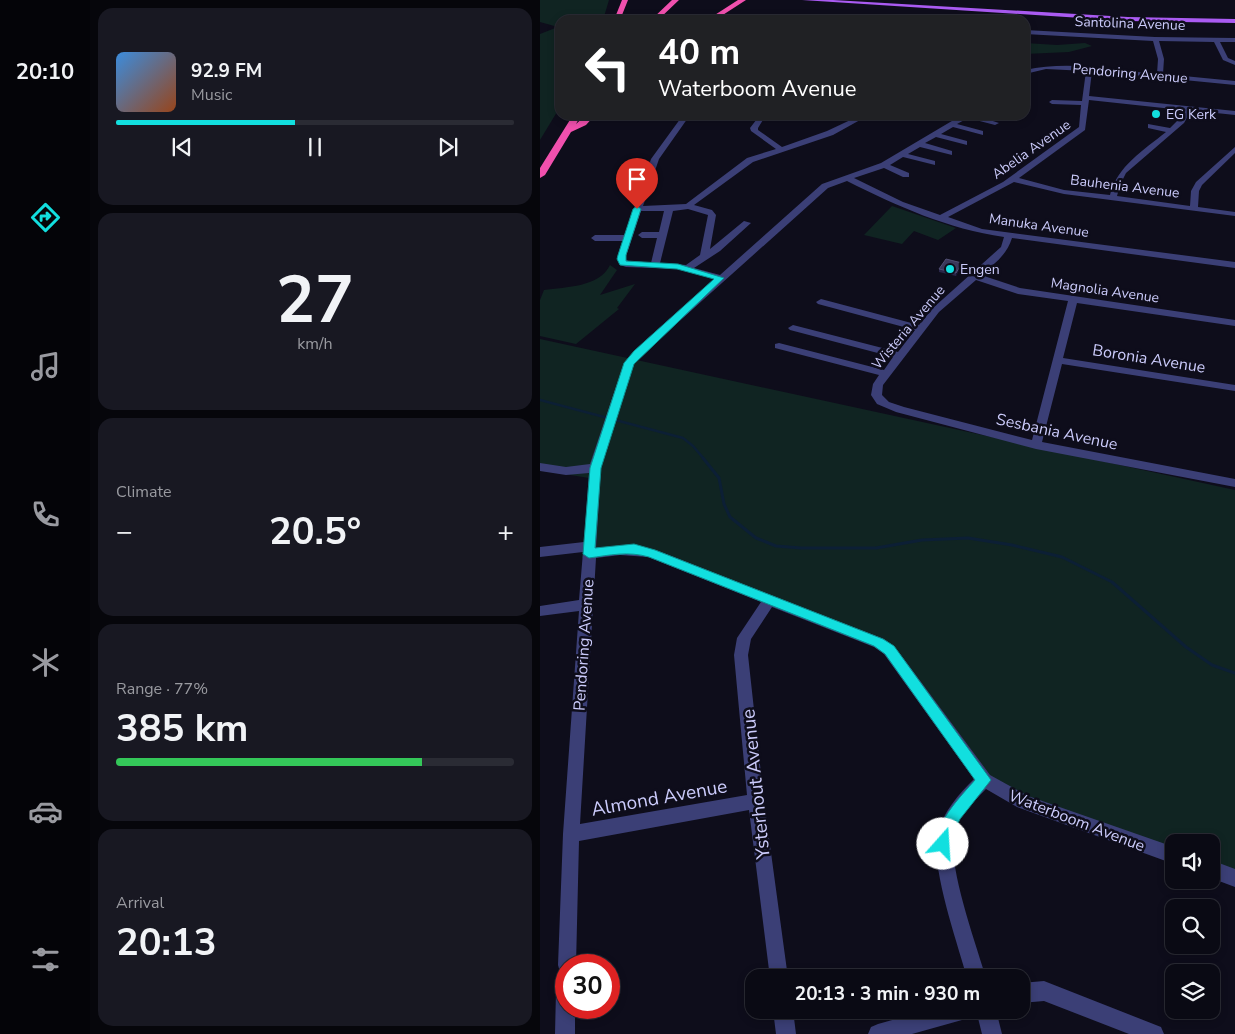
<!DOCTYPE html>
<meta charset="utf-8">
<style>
:root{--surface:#0a0a14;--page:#181822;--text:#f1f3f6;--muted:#999aa0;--line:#2a2b34;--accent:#12dfdf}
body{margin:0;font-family:"Nunito Sans",sans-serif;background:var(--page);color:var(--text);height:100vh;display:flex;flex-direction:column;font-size:19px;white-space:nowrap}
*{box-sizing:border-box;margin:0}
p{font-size:16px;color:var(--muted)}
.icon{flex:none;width:28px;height:28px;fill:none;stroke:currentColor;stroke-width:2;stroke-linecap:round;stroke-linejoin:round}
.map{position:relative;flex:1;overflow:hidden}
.side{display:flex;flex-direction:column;gap:8px;padding:8px;background:#06060b;width:450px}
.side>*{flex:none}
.banner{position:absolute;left:15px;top:15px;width:475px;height:105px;border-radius:15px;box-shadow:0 2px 8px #0003,0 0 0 1px var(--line);background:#202124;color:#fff;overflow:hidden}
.buttons{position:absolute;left:625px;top:834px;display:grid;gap:10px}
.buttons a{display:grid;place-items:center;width:55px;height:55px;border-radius:10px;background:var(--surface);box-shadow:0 2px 8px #0003,0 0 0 1px var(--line);font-size:25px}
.speed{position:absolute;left:15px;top:954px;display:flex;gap:10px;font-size:25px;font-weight:700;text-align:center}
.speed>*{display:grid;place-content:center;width:65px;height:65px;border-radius:50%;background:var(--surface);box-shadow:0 2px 8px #0003,0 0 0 1px var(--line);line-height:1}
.speed .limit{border:8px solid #d22;background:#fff;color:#111}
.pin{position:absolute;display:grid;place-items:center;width:42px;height:42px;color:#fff;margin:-51px -21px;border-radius:50% 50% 50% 0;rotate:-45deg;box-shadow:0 0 5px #0007}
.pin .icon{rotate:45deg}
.me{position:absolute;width:55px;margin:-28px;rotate:19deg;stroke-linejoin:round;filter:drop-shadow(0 0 4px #0008)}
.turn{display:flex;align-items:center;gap:18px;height:105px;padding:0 20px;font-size:22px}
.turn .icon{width:65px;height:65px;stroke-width:2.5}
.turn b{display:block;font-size:35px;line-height:42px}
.big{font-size:38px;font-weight:700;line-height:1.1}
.side .widget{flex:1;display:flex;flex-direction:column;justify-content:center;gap:8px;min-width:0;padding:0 18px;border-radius:15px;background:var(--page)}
.side .dial{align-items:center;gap:0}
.dial b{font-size:65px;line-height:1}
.song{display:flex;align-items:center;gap:15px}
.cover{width:60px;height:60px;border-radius:8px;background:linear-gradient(135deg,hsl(210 70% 55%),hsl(20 70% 35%))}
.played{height:5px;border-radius:2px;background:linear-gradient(90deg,var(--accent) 45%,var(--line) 45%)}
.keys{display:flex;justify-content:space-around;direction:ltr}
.heat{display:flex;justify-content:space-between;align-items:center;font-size:28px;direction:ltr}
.charge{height:8px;border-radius:4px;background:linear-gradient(90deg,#34c759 77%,var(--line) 0)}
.trip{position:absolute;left:205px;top:969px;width:285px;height:50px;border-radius:15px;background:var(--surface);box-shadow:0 2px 8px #0003,0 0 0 1px var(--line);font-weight:700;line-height:50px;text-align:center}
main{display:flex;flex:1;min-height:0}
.tab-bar{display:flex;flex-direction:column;width:90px;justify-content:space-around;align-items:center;background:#040408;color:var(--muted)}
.tab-bar .icon{width:35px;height:35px}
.tab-bar .current{color:var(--accent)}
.tab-bar b{font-size:22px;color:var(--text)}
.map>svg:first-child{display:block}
</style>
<main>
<nav class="tab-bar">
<b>20:10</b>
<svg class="icon current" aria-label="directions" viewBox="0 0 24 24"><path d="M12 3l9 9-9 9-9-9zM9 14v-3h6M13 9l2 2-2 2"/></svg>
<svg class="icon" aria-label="music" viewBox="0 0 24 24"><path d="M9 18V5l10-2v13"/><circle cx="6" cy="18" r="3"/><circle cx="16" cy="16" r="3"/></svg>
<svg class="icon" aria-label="phone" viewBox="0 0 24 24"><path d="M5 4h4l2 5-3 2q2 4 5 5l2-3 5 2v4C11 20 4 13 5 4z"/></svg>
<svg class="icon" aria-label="climate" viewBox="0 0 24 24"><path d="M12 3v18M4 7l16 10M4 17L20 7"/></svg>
<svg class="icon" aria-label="car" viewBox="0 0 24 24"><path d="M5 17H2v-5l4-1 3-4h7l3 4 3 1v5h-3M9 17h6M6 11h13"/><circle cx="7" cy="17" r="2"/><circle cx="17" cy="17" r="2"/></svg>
<svg class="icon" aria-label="filters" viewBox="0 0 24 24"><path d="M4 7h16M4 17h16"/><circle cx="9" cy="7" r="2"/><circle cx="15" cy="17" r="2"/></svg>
</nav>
<section class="side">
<div class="widget">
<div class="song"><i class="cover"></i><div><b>92.9 FM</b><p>Music</p></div></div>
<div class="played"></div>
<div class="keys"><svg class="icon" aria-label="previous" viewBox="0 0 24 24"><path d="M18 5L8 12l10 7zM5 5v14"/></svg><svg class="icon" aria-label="pause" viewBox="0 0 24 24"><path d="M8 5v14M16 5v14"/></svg><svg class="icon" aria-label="next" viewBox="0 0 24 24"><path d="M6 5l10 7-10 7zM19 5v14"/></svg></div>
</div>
<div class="widget dial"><b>27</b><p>km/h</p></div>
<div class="widget"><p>Climate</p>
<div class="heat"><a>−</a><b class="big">20.5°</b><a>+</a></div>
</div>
<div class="widget"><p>Range · 77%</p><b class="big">385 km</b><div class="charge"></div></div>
<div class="widget"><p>Arrival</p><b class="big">20:13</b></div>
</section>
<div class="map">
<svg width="695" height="1034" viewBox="0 0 695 1034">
<rect width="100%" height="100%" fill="#0e0d1b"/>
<!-- green -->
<path fill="#102422" d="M0,0H69L63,20H20V107L0,140V34L18,27L0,22Z
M485,43L517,45L545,43L552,46L529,52L485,54Z
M352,206L416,228L398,240L374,231L362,244L324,235Z
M70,265L77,270L60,295L95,284L77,308L79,309L36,344L0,336V300L4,290C26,287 60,287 70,265Z
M0,339L695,490V874L671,866V842H634V852L444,786L345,647L99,551L42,558L49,478L0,470Z"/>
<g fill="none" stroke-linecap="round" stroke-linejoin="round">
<!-- stream-far1 -->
<path stroke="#0c1f35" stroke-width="2.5" d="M0,400L143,438L153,446L164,459"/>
<!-- stream -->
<path stroke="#0c1f35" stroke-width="3" d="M163,458L179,478L184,504L190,517L216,538L236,546L261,548H336L382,540L428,538L472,545L522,557L572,582L646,647L672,665L695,673"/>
<!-- minor -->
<path fill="#3b3f76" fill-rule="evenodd" d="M237,18H266L269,20H234Z
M485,30L615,37L695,38V42H680L688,58L695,61V65L683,60L674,42L619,41L624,59L623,74L695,81V85L552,71L549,96L695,111V115L648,110V116L644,123L586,173L580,185L577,196L650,206L651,191L656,182L695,147V153L662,185L659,191L658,207L695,212V216L524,194L474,182L408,217L442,229L695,262V268L472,238C467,255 454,264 441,275L480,288L695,320V326L537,303L523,358L695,385V391L522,364L502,442L695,479V487L496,449L356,412L337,404L331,395L333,384L339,375L235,348V344L239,343L344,370L353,357L250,330L248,328L253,325L358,352L375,330L278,304L276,302L281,299L379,325L393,308L461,247L464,237C408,229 357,206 307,181L288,188L115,343L94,364L61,468L56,548L88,545L116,550L344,639L354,646L364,659L450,775L488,796L634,847V864L477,807L446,789C434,801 418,816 414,833C407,865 436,944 446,978H427C418,944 389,864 398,832C403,812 419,794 434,779L344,654L334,647L232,607L211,639L208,655L224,801L248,978H230L209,810L39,841L36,965H26V974L20,972L18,965L23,834L39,611L0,616V606L39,600L43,552L0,557V547L44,542L49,473L26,475L0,471V463L26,467L50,464L84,363L107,339L175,279L138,269L86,267L80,265L77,259L83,241H55L51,238L55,235H85L111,159L143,115H150L119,159L103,206L146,204L207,158L236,149L211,131L210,128L220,115H226L218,128V130L242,147L287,131L321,115H329L293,135L213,162L154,205L172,210L176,215L170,249L204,221L211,223L180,251L154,268L180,275L282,184L341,163L422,115H434L459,123L455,125L428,118L417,124L443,131V135L413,127L401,134L427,141V145L396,137L385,143L412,151V155L380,147L368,154L395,161V165L363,157L350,165L369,173V177H363L344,168L314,178L363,202L400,215L463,182L539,127L541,105L512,104L509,102L512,100L542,101L546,71L506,69L485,74V70C529,60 573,70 617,74L618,59L613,41L485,34ZM549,100L642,110V116L630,128L608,124V128L626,132C604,150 577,166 570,195L524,190L479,178L545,130ZM148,209L168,215L160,255L146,265L120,263L133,211ZM101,211H124L119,232H102L98,235L102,238H117L111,263L90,262L85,259ZM436,280L478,294L528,301L492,440L364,407L349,402L342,395L343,385L399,312ZM80,555L108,557L221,602L197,638L194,655L207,795L40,824L56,558Z
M671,860L695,869V887L671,878Z
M504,981L621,1027L624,1034H589L504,1001L481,1003V983Z
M26,982V1008H35V1034H15L16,991L19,984Z
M233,1010H253L256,1034H236Z
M388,1010H432L429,1017L422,1020L372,1034H328L331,1027L338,1024Z
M436,1010H456L462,1034H442Z"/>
<!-- major -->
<path fill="#aa5bf2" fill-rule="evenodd" d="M262,0H293L588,17L695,19V23L588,21Z"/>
<!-- highway -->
<path fill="#f150ae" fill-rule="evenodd" d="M82,0H88L80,20H74Z
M132,0H139L118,20H111Z
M198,0H206L175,20H167Z
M33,115H41L36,124L46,115H55L46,125L31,132L5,175L0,178V168Z"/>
</g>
<!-- wall -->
<path fill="#292648" d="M422,263V265L416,276L399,272V269Z"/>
<!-- shaded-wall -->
<path fill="#17152e" d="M422,263V265L416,276V273Z"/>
<!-- building -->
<path fill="#3b385b" stroke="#514f74" d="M406,259L422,263L416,273L399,269Z"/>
<!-- route -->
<path fill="#12dfdf" stroke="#0c9191" d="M97,206L101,209L86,255V261L138,264L184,278L94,364L61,468L55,548L94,544L115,550L343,639L354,646L451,780L420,819L413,834L409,850L403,852L398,850C389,828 422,795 435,780L345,654L334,646L109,557C88,551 70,555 49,558L43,554L50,468L84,363L94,351L174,279L137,269L80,265L77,259L78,255L93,209Z"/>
<!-- markers -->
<g fill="#12dfdf" stroke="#0e0d1b" stroke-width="2">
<circle cx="616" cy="114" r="5"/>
<circle cx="410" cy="269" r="5"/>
</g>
<g text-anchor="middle" stroke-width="5" stroke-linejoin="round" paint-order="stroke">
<!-- far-street labels -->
<g font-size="14" fill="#cbcbfb" stroke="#0e0d1b">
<text transform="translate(590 23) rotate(2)" y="5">Santolina Avenue</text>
<text transform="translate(590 73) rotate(5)" y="5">Pendoring Avenue</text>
<text transform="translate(491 149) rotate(-35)" y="5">Abelia Avenue</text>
<text transform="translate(585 186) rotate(7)" y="5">Bauhenia Avenue</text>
<text transform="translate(499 225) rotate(8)" y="5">Manuka Avenue</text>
<text transform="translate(565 290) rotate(8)" y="5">Magnolia Avenue</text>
<text transform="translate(368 327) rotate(-50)" y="5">Wisteria Avenue</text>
</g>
<!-- far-poi labels -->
<g font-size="14" fill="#cbcbfb" stroke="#0e0d1b" text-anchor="start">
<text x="626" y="119">EG Kerk</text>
<text x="420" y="274">Engen</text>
</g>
<!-- street labels -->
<g font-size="16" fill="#cbcbfb" stroke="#0e0d1b">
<text transform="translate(609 358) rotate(9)" y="6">Boronia Avenue</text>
<text transform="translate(517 431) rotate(12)" y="6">Sesbania Avenue</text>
<text transform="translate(43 645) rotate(-86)" y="6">Pendoring Avenue</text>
<text transform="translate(537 820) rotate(21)" y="6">Waterboom Avenue</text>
</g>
<!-- near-street labels -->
<g font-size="19" fill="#cbcbfb" stroke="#0e0d1b">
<text transform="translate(215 784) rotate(-96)" y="7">Ysterhout Avenue</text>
<text transform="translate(119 797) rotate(-10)" y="7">Almond Avenue</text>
</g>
</g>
</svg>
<div class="buttons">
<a><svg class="icon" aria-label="sound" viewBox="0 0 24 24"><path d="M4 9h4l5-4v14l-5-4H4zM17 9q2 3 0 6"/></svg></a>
<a><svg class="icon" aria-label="search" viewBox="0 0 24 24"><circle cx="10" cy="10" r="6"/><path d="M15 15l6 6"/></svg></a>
<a><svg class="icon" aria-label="layers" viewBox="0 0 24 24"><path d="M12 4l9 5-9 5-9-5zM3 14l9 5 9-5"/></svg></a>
</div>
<div class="speed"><div class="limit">30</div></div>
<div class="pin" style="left:97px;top:209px;background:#d93025"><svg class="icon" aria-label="arrive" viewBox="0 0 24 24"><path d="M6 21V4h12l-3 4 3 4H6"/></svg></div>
<svg class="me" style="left:403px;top:844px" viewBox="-20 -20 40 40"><circle r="19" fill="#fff"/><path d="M0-13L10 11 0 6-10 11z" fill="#12dfdf"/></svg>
<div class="trip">20:13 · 3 min · 930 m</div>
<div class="banner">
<div class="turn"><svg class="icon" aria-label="left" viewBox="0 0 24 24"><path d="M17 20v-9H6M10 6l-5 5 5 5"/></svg><div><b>40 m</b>Waterboom Avenue</div></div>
</div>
</div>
</main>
